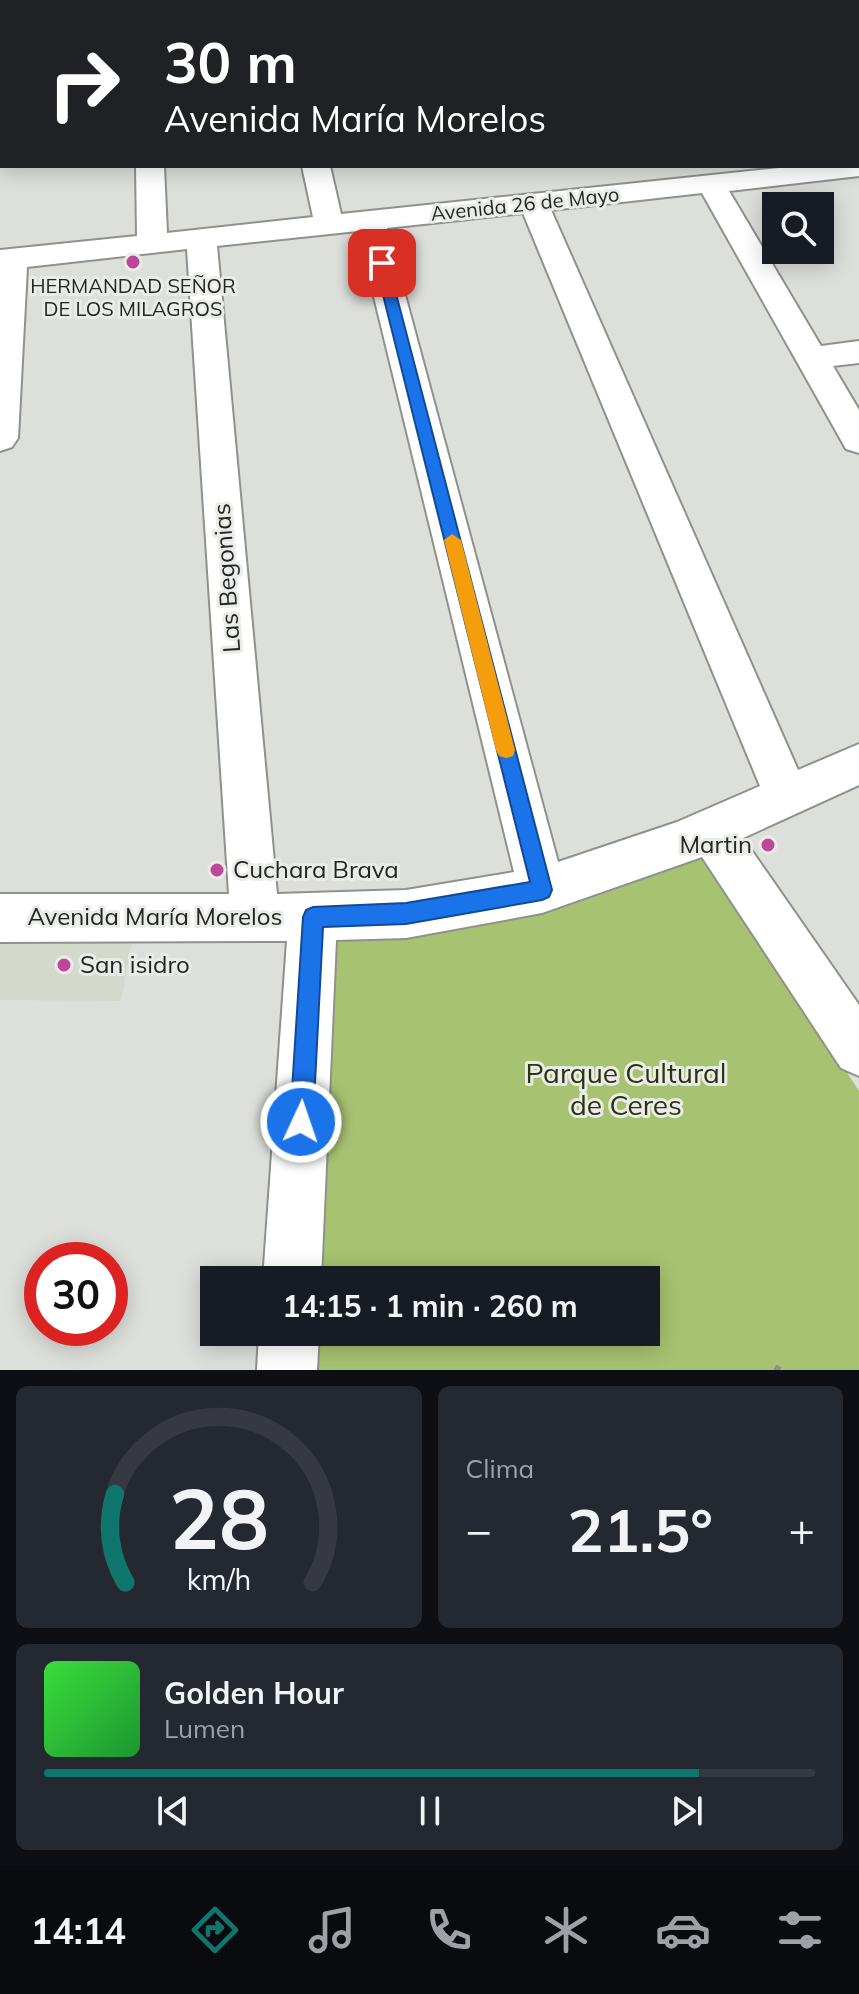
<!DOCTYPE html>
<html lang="es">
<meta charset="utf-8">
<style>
:root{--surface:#171b24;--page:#242831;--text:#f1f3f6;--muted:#9ea1a6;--line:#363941;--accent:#0f766e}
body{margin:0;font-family:Mulish,sans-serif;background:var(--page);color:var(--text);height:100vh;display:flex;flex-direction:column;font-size:30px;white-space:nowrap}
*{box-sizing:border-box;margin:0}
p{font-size:26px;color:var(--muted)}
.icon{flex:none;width:44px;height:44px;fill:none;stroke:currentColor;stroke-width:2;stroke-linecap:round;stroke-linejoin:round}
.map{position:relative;height:1370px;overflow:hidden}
.panel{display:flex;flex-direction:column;gap:16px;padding:16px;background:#0d0f14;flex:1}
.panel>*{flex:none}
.guide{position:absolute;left:0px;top:0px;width:860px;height:168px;box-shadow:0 4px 20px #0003;background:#202124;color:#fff;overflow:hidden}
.fabs{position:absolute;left:762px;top:192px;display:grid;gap:16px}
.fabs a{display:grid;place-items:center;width:72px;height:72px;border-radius:0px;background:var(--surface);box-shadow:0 4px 20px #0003;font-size:40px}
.speed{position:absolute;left:24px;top:1242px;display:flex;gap:16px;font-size:40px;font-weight:700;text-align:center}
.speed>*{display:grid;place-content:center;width:104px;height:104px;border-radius:50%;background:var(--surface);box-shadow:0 4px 20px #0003;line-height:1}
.speed .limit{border:12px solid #d22;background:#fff;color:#111}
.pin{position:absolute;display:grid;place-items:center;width:68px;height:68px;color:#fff;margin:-34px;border-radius:16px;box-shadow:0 4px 12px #0006}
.me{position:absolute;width:88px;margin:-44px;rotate:3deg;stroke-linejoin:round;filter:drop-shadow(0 0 6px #0008)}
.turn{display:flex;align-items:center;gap:28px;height:168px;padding:0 32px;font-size:36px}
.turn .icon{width:104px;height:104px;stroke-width:2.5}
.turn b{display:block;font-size:56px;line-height:68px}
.big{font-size:60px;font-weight:700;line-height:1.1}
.panel .tile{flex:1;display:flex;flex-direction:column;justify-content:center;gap:12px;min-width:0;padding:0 28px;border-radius:12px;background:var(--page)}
.panel .dial{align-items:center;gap:0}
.dial svg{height:208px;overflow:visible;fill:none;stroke:var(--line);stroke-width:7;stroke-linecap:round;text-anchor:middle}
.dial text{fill:var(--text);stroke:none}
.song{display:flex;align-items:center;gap:24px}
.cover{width:96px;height:96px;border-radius:12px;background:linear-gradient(135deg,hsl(120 70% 55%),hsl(130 70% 35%))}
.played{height:8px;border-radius:4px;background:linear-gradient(90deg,var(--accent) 85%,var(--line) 85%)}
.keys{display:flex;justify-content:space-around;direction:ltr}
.heat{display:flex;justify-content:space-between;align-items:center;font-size:44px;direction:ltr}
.panel .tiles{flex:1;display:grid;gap:16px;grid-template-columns:1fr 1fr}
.tile:last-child{grid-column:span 2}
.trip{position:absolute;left:200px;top:1266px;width:460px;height:80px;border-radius:0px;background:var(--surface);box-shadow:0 4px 20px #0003;font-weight:700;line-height:80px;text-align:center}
.tabs{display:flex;height:128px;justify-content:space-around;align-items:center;background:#090b0e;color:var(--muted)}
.tabs .icon{width:56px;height:56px}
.tabs .selected{color:var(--accent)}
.tabs b{font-size:36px;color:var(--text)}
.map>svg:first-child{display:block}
</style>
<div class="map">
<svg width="859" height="1370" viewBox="0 0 859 1370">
<rect width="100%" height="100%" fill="#dddfdb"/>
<!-- built -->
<path fill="#d4d9cd" d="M0,925L134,930L121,1001L0,1000Z"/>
<!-- green -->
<path fill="#a7c271" d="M707,857L859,1091V1370H310L312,1332H646V1280H314L328,935L404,934L548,913Z"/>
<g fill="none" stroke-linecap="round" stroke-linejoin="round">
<!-- minor casing -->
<g stroke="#90918d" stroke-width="4">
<path id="minor" d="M143,0H167L142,2Z
M420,0H444V2H420Z
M552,0H576L551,2Z
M672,0H752L670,2Z
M836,0H859V5L858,2Z
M0,3H2L0,19Z
M858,67H859V83H858Z
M0,95H2V111H0Z
M858,101H859V117H858Z
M0,135H2L0,152Z
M859,160V176L729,191L821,346L859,341V363L833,366L859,410V453L846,449L702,193L551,210L798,770L859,744V785L743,838L859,1005V1076L841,1068L702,857L542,913L406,938L336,940L321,1280H263L287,941L0,942V894H229L187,249L27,267L18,438L12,447L0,451V250L137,236L136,166H164L167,233L313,217L302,166H330L341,214L798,166H858ZM523,213L760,786L677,822L558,862L387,228ZM358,231L514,872L406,890L277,894L217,246Z
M259,1332H319L317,1370H257Z"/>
</g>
<!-- path -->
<path stroke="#8f908d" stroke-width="6" stroke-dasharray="8 5" stroke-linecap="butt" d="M775,1367L780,1370"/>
<!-- minor -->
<use href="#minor" fill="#fff" fill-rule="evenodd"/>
</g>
<!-- route -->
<path fill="#1a73e8" stroke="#114b97" stroke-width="2" d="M382,259L388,263L552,890L549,897L542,900L406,924L323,927L313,1122L310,1130L301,1133L293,1130L290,1122L303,917L306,910L313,907L406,903L530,882L375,263Z"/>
<!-- slow -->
<path fill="#f59e0b" d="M452,534L461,540L515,750L513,756L506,758L499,756L496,750L444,540Z"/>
<!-- markers -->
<g fill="#c04699" stroke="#eaece8" stroke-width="3">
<circle cx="133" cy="262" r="8"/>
<circle cx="768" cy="845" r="8"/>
<circle cx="217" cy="870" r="8"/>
<circle cx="64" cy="965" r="8"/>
</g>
<g text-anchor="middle" stroke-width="6" stroke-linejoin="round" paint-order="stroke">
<!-- far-street labels -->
<g font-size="20" fill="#252624" stroke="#eaece8">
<text transform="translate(525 204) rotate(-6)" y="7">Avenida 26 de Mayo</text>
</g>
<!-- far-poi labels -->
<g font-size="20" fill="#252624" stroke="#eaece8">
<text x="133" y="293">HERMANDAD SEÑOR<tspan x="133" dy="23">DE LOS MILAGROS</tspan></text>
</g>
<!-- street labels -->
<g font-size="24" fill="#252624" stroke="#eaece8">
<text transform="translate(227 578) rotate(-94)" y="8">Las Begonias</text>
<text x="155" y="925">Avenida María Morelos</text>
</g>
<!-- poi labels -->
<g font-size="24" fill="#252624" stroke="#eaece8" text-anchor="start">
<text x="752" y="853" text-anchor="end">Martin</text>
<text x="233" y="878">Cuchara Brava</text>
<text x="80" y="973">San isidro</text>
</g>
<!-- near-park labels -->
<g font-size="28" fill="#2a350f" stroke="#eaece8">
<text x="626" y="1083">Parque Cultural<tspan x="626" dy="32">de Ceres</tspan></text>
</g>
</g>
</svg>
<div class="fabs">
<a><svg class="icon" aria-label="search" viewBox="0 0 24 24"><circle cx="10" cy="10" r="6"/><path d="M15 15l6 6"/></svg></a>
</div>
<div class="speed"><div class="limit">30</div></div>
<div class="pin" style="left:382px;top:263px;background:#d93025"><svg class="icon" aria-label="arrive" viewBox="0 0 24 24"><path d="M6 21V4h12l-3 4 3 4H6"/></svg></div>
<svg class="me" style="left:301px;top:1122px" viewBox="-20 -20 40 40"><circle r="17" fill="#1a73e8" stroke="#fff" stroke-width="3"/><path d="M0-11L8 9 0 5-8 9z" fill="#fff"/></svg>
<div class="trip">14:15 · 1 min · 260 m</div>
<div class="guide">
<div class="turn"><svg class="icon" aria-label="right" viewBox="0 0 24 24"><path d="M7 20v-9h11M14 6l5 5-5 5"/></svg><div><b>30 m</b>Avenida María Morelos</div></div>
</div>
</div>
<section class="panel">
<div class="tiles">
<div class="tile dial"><svg viewBox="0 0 100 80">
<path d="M14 69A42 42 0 1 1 86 69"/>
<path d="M14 69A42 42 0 0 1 10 35" stroke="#0f766e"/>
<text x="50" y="56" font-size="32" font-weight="700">28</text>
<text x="50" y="72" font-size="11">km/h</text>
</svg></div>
<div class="tile"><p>Clima</p>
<div class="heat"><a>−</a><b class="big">21.5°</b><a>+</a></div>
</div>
<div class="tile">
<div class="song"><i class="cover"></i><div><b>Golden Hour</b><p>Lumen</p></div></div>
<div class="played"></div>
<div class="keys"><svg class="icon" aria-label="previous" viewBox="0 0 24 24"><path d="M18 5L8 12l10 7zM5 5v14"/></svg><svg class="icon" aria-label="pause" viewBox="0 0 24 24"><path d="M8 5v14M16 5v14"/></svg><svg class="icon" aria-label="next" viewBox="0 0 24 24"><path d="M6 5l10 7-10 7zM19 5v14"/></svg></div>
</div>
</div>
</section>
<nav class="tabs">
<b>14:14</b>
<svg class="icon selected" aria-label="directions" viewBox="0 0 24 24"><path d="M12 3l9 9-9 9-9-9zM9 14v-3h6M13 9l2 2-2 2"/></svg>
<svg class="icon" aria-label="music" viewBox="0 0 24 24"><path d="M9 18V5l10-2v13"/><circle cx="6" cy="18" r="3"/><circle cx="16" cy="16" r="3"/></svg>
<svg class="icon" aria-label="phone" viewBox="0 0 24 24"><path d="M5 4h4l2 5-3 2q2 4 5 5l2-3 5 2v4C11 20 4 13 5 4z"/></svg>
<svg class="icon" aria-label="climate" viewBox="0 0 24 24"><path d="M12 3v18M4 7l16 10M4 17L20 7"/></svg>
<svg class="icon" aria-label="car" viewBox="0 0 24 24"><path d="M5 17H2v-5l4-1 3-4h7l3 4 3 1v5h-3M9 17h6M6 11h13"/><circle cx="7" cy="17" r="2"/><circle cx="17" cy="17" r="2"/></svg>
<svg class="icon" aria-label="filters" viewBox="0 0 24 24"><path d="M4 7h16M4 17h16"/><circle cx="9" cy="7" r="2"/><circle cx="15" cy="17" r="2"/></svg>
</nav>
